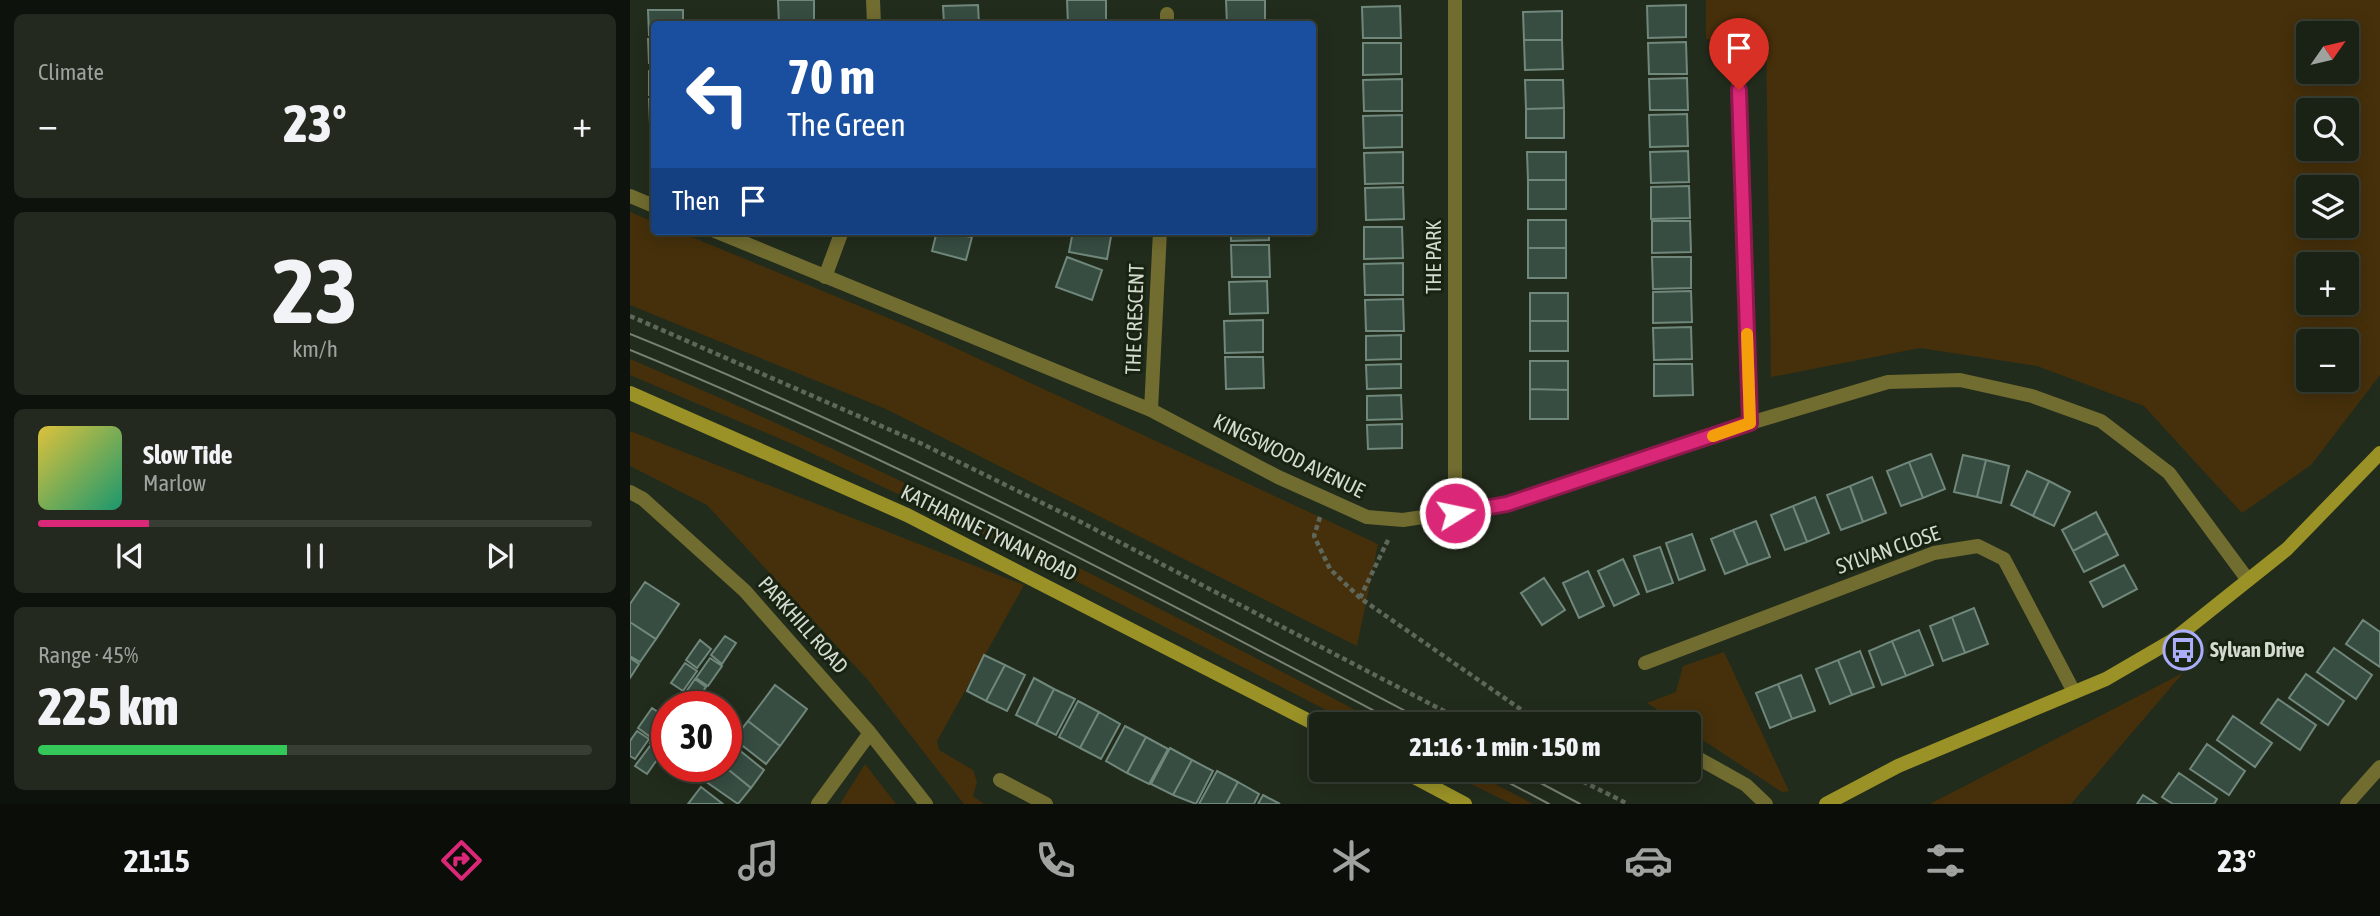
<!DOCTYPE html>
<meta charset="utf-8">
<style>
:root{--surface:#1a2115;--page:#23291e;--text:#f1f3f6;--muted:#9fa3a0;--line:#383e34;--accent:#db2777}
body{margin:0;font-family:"Asap Condensed",sans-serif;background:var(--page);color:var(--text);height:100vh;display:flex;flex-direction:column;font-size:26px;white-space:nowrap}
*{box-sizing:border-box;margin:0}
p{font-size:23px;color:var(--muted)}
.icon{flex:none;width:38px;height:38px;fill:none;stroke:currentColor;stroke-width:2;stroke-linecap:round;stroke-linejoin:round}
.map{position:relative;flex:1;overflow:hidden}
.side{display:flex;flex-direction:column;gap:14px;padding:14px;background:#0e120c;width:630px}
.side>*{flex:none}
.hud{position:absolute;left:21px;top:21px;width:665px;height:214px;border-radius:7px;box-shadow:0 4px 18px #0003,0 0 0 2px var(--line);background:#1a4fa0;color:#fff;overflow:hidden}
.needle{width:46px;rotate:56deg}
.tools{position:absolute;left:1666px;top:21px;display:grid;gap:14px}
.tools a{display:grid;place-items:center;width:63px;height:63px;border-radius:7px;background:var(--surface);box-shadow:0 4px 18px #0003,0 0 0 2px var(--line);font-size:35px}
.speed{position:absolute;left:21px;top:691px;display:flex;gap:14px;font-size:35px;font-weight:700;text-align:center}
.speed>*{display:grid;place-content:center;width:91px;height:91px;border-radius:50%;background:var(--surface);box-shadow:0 4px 18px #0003,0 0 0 2px var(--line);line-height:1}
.speed .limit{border:10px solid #d22;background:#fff;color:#111}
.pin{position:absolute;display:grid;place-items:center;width:60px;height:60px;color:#fff;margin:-72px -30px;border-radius:50% 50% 50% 0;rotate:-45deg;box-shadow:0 0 7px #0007}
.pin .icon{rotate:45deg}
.me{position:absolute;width:77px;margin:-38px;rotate:80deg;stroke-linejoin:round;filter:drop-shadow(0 0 5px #0008)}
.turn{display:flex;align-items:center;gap:24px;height:147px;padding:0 21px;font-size:32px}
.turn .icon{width:91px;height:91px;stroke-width:2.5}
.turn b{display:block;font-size:49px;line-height:60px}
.then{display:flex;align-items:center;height:66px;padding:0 21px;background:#0003;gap:14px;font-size:26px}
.big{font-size:52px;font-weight:800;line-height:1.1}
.side .tile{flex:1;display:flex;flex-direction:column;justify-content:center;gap:10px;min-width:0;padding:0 24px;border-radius:10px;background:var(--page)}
.side .dial{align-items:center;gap:0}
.dial b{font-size:91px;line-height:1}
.song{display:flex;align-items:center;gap:21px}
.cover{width:84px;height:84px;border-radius:10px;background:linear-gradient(135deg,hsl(50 70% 55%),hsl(160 70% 35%))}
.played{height:7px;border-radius:4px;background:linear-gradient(90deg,var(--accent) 20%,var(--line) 20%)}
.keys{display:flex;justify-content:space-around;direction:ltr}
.heat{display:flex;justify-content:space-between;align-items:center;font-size:38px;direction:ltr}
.charge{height:10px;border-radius:5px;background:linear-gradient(90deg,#34c759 45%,var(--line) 0)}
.trip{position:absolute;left:679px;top:712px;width:392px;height:70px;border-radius:7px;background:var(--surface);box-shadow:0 4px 18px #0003,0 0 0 2px var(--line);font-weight:800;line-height:70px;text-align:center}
.tabs{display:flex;height:112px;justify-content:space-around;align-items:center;background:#0a0d08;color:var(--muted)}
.tabs .icon{width:49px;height:49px}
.tabs .selected{color:var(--accent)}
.tabs b{font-size:32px;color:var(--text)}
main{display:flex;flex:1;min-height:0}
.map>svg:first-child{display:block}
</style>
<main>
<section class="side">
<div class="tile"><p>Climate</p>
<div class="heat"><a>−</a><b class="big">23°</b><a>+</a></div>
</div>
<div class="tile dial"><b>23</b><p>km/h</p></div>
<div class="tile">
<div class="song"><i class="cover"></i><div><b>Slow Tide</b><p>Marlow</p></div></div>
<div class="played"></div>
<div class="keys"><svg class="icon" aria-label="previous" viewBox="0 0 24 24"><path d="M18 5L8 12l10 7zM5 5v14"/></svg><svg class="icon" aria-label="pause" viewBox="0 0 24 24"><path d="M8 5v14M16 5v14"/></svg><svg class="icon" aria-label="next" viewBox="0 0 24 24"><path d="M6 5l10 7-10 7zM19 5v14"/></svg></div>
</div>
<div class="tile"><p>Range · 45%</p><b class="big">225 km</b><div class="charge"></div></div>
</section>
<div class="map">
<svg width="1750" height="804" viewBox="0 0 1750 804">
<rect width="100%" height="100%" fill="#222c1c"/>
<!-- green -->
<path fill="#46300b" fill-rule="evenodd" d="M1076,0H1750V375L1681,465L1612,513L1514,406L1407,366L1290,348L1141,377L1136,39H1076ZM1678,33H1717V72H1678ZM1678,110H1717V149H1678ZM1678,187H1717V226H1678ZM1678,264H1717V303H1678ZM1678,341H1717V380H1678Z
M0,212L24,222V231H47L280,327L748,544L727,646L256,409L0,305Z
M0,359C257,468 505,594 752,724H723L392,553L167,446L0,375Z
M0,431L394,585L307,741L309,750L343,770L347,782L343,796L354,804H334L238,680L77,505L0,466Z
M1094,652L1159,791L1152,792L1059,731V724H1049L1017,703L1046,692L1053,666Z
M1553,673L1441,804H1300Z
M235,764L266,804H210Z
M812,770H838L903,804H882Z"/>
<!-- building -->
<path fill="#374d42" stroke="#70877c" stroke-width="2" d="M148,0H184V23L149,24Z
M437,0H476V24H438Z
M596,0H635V24H597Z
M348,5L349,24H314L313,6Z
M1056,5V37L1018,38L1017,6Z
M770,6L771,38H733L732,7Z
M18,10H53V24H24V34L19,35Z
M932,11V40H894L893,12Z
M18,39H24V63H19Z
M894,40H932L933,69L895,70Z
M1056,42L1057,74H1019L1018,43Z
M733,43H771V74L733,75Z
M24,70V95H19V71Z
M1057,78L1058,110H1020L1019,79Z
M772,79V111H734L733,80Z
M895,80H933L934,108L896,109Z
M19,99H24V123L20,124Z
M934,108V138H896V109Z
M1057,114L1058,146L1020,147L1019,115Z
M772,115V147L734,148L733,116Z
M20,133H24V157H21Z
M1058,151L1059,182L1021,183L1020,152Z
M773,152V183L735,184L734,153Z
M897,152H936V180H898Z
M898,180H936V209H898Z
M1059,186L1060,218L1021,219V187Z
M773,187L774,219L736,220L735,188Z
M898,220H936V248H898Z
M1022,221H1060L1061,252L1022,253Z
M734,227H772L773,258L734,259Z
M307,231L342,237L336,260L302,251Z
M443,231H482L477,259L439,252Z
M601,231H639V240L601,241Z
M601,245H639L640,277H602Z
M898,248H936V278H898Z
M437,257L472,270L462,300L426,287Z
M1022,257H1061V288L1023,289Z
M773,263V295H735L734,264Z
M637,281L638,313L600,314L599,282Z
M1061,291L1062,322L1023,323V292Z
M900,293H938V321H900Z
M773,299L774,331H736L735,300Z
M633,320V352L595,353L594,321Z
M900,321H938V351H900Z
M1061,327L1062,359L1024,360L1023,328Z
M771,335V359L736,360V336Z
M595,357H633L634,388L596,389Z
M900,361H938V390L900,389Z
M771,364V388L737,389L736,365Z
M1024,364H1062L1063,395L1024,396Z
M900,389L938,390V419H900Z
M771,395L772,419L737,420V396Z
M772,424V448L738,449L737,425Z
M1301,454L1315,489L1293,498L1279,462Z
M1333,455L1356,460L1347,497L1324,492Z
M1356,460L1379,466L1371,503L1347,497Z
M1279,462L1293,498L1271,506L1257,471Z
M1397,471L1419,481L1403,516L1381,505Z
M1242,477L1256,513L1233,522L1220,486Z
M1419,481L1440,492L1424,526L1403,516Z
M1220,486L1233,522L1211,530L1197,495Z
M1185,497L1199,533L1177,542L1163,506Z
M1163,506L1177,542L1155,550L1141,515Z
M1466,512L1477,533L1443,551L1432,530Z
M1126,521L1140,557L1118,565L1103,530Z
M1103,530L1118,565L1095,574L1081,539Z
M1477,533L1488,555L1454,572L1443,551Z
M1062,534L1075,570L1049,580L1036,543Z
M1030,547L1043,583L1017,592L1004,556Z
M993,559L1009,594L984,606L968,571Z
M1494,565L1507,589L1473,607L1460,582Z
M958,571L974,606L949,618L933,583Z
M914,578L935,610L912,625L891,593Z
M15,582L49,604L26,639L0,622V604Z
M1344,608L1358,644L1335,653L1322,617Z
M1322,617L1335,653L1313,661L1300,626Z
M1733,620L1750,632V667L1716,644Z
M0,622L26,639L10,662L0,656Z
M1289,630L1303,665L1276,676L1262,641Z
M95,636L106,643L92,664L81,655Z
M70,640L81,649L67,668L56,660Z
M1262,641L1276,676L1252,685L1239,651Z
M1704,648L1742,675L1726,699L1687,672Z
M1230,651L1244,687L1222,695L1208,660Z
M354,655L375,665L356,701L337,691Z
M0,658L9,664L0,678Z
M80,658L92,666L78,686L66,678Z
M1208,660L1222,695L1200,704L1186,669Z
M55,663L67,671L53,691L41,683Z
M375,665L395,675L377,711L356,701Z
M1676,674L1714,701L1698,725L1659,698Z
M1171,675L1185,711L1162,719L1148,684Z
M404,678L424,689L406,725L386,715Z
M65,679L76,687L62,707L51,699Z
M1148,684L1162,719L1140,728L1126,693Z
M145,685L177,709L150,746L118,721Z
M424,689L445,699L426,735L406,725Z
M1648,699L1686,725L1670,750L1631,723Z
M448,701L469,712L450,748L429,737Z
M22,708L34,716L19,736L8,728Z
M469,712L490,724L471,759L450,748Z
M1603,716L1642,743L1625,767L1587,740Z
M118,721L150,746L136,764L104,739Z
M34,723L37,725V744L31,751L20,743Z
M495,726L516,737L497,773L476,761Z
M7,731L19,739L5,759L0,756V741Z
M516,737L538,749L519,784L497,773Z
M1577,744L1615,771L1599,795L1560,769Z
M103,745L134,770L121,788L94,766H96V753Z
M20,746L31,754L17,774L5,766Z
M540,748L562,760L543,795L521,784Z
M562,760L583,771L566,804L543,795Z
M86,766H94L121,788L108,804L75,781Z
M587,771L608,782L596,804H569Z
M1549,773L1587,799L1584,804H1543L1532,797Z
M608,782L629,794L624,804H596Z
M71,787L93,804H58Z
M633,795L650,804H628Z
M1513,795L1527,804H1507Z"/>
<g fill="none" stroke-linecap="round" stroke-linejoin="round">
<!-- path -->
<path stroke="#5e6759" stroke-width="4.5" stroke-dasharray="5 3.5" stroke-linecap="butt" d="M0,316L290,443L445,519L839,724
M690,517L684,536L700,569L730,598L912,724
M730,598L759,538
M930,770L998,804
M953,780L957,770"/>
<!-- lane -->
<path stroke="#716c30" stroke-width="14" d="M1064,756L1116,785L1136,804"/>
<!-- street -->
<path stroke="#716c30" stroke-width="14" d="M243,0L244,24
M825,0V513
M537,24V14
M1107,34L1120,423
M0,196L24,206
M85,231L521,410L648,477L737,517L773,520L878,504L1120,423L1258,382L1330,380L1402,396L1471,421L1539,473L1618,580
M195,277L212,231
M521,410L530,231
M0,492L13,499L115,591L240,733L296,804
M1015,663L1304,553L1348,546L1374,559L1444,692
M370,780L416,804
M188,804L240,733
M1717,804L1750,767"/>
<!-- secondary -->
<path stroke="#9a9227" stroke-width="14" d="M0,393L277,515L691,727
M771,770L835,804
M1196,804L1268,766L1476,679L1543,640L1657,549L1750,453"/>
<!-- tram -->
<path stroke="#788173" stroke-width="2" d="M0,334C275,445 538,586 800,724
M0,350C264,458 517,591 769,724
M855,770L919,804
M886,770L950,804"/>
</g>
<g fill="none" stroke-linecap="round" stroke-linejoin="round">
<!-- route casing -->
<g stroke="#8e194d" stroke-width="18">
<path id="route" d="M825,513L877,504L1120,423L1109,90"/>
</g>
<!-- route -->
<use href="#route" stroke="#db2777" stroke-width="12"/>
<!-- slow -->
<path stroke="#f59e0b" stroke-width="12" d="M1083,436L1120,423L1117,334"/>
</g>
<!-- icons -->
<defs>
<g id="bus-ring" transform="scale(2.0125)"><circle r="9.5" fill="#192312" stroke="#abaffb" stroke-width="1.5"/><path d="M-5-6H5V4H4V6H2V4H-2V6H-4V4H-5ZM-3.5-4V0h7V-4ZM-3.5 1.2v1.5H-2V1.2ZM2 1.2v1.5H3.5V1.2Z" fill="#abaffb"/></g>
</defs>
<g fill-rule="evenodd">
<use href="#bus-ring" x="1553" y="650"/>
</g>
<g text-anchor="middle" stroke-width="6" stroke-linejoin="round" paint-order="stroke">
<!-- street labels -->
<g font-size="21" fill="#d3dacf" stroke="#192312">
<text transform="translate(804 257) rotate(-90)" y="7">THE PARK</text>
<text transform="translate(505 319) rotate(-88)" y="7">THE CRESCENT</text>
<text transform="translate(659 456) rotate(26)" y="7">KINGSWOOD AVENUE</text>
<text transform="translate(359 533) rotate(26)" y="7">KATHARINE TYNAN ROAD</text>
<text transform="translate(1258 550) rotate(-19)" y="7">SYLVAN CLOSE</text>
<text transform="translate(173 625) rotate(48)" y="7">PARKHILL ROAD</text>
</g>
<!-- poi labels -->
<g font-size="21" font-weight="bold" fill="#d3dacf" stroke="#192312" text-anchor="start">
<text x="1580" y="657">Sylvan Drive</text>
</g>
</g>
</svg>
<div class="tools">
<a><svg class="needle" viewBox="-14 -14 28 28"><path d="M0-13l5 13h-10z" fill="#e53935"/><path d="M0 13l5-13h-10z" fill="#9fa3a0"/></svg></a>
<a><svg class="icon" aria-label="search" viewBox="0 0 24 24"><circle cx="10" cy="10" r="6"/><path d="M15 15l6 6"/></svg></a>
<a><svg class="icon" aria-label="layers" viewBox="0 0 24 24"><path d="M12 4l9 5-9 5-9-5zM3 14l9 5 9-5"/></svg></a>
<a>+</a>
<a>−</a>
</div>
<div class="speed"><div class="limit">30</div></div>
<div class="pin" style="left:1109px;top:90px;background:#d93025"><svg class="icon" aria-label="arrive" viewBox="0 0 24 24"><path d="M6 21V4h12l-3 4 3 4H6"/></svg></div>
<svg class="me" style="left:825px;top:513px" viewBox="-20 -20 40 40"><circle r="17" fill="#db2777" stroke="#fff" stroke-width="3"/><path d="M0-11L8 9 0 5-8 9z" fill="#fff"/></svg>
<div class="trip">21:16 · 1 min · 150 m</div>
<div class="hud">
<div class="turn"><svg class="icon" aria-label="left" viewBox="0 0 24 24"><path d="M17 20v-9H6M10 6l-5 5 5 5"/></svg><div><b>70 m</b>The Green</div></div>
<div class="then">Then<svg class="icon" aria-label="arrive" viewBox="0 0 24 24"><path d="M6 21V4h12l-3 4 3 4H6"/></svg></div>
</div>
</div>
</main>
<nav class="tabs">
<b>21:15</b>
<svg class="icon selected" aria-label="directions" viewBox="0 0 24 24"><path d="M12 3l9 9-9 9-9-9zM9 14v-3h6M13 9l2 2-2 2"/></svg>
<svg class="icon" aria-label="music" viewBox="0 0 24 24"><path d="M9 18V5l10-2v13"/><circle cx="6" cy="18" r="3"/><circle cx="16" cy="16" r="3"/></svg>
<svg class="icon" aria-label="phone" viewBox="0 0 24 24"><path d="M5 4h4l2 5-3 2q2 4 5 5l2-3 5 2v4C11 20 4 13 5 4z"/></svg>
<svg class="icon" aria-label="climate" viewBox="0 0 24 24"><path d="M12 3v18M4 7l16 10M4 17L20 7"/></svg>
<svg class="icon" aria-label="car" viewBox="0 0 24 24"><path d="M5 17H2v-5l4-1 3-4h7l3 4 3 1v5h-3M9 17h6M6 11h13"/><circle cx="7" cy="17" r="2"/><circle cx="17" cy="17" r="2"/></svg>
<svg class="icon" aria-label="filters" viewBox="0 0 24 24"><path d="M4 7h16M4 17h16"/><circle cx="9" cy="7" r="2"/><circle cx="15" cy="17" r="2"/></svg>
<b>23°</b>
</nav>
